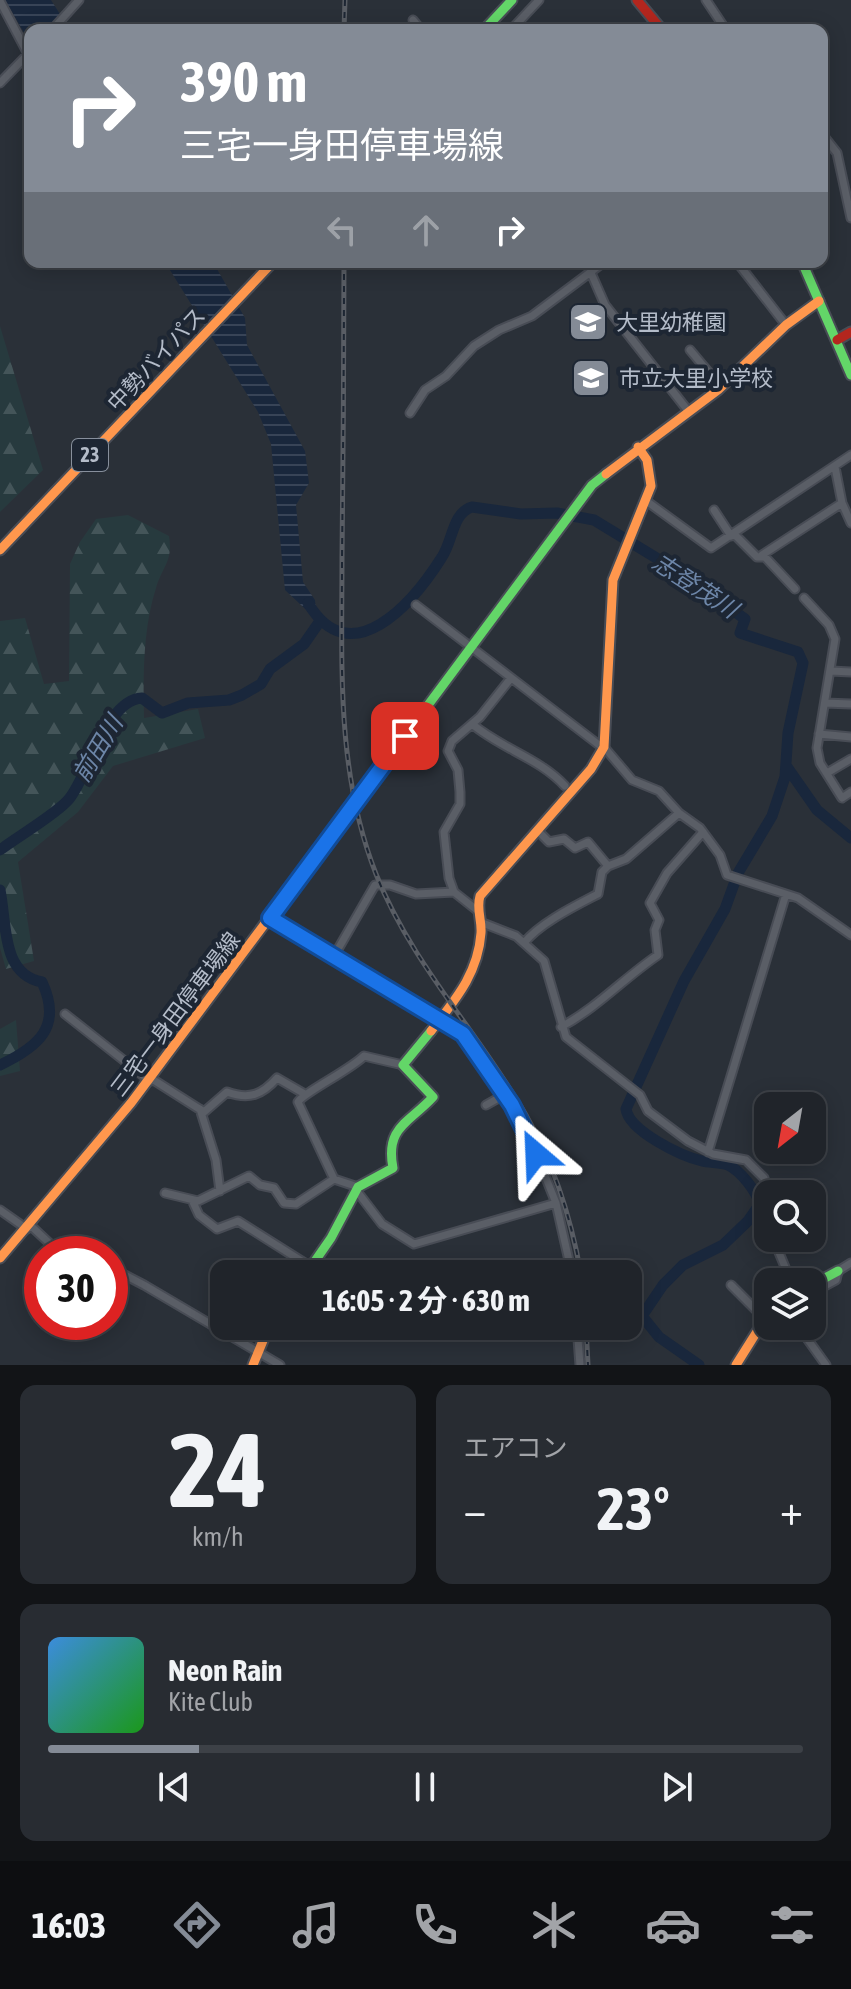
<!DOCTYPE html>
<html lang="ja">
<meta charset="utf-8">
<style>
:root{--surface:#20242a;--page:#282c32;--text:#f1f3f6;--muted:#a2a4a8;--line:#3d4147;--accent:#848b96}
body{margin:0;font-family:"Asap Condensed","Noto Sans JP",sans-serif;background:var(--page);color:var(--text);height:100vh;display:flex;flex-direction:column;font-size:30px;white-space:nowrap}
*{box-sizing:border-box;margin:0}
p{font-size:26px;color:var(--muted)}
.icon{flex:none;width:44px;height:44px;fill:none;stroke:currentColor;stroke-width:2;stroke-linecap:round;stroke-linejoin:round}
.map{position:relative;height:1365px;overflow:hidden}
.side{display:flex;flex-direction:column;gap:20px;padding:20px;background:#121417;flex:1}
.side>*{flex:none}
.guide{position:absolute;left:24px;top:24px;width:804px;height:244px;border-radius:16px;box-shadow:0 4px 20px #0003,0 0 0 2px var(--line);background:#848b96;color:#fff;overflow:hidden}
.needle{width:52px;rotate:211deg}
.controls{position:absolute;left:754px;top:1092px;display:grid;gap:16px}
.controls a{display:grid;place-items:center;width:72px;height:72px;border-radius:16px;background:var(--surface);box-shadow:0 4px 20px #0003,0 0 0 2px var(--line);font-size:40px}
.speed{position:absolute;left:24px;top:1236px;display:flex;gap:16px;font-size:40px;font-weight:700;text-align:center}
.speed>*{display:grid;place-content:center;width:104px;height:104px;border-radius:50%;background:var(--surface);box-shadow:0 4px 20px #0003,0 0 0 2px var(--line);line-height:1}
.speed .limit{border:12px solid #d22;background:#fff;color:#111}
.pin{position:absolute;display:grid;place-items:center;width:68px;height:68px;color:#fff;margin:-34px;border-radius:16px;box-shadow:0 4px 12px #0006}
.me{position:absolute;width:88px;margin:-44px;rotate:334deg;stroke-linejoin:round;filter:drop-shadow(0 0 6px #0008)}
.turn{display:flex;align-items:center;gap:28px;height:168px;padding:0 24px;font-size:36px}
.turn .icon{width:104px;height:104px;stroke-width:2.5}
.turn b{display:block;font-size:56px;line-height:68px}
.lanes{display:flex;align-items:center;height:76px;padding:0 24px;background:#0003;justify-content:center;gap:40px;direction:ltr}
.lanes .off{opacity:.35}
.big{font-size:60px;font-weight:700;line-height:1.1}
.side .widget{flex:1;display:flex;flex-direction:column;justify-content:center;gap:12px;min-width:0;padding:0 28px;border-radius:16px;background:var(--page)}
.side .dial{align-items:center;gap:0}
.dial b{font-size:104px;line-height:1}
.song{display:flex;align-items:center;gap:24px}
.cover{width:96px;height:96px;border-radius:12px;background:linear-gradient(135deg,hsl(210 70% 55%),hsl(120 70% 35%))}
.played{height:8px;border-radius:4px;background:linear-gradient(90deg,var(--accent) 20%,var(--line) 20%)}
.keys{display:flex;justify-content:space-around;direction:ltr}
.heat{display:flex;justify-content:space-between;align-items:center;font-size:44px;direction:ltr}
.side .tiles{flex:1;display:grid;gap:20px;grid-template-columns:1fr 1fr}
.widget:last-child{grid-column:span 2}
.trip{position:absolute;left:210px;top:1260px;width:432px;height:80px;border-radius:16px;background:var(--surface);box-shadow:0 4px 20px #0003,0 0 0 2px var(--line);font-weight:700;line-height:80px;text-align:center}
.tabs{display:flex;height:128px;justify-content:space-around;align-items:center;background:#0d0e11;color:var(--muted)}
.tabs .icon{width:56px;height:56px}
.tabs .active{color:var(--accent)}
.tabs b{font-size:36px;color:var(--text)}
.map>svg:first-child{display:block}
</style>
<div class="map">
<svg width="851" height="1365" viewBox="0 0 851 1365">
<defs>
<pattern id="forest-firs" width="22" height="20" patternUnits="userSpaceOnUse" patternTransform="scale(2)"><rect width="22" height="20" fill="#273a3e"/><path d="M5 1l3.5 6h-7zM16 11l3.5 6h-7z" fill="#445559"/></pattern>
<pattern id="water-rules" width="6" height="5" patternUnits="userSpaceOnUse" patternTransform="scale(2)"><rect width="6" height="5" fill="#19273c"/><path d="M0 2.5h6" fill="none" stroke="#384457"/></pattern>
</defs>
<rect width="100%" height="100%" fill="#2a3038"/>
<!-- forest -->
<path fill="url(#forest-firs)" d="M0,326L43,470L0,512Z
M128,515L169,536C173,562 163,565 156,588C143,628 143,677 144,718L198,709L205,738L113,766L78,812L18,862L34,961L6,969L0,948V621L25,618L44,684L69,681L70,564L80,542L96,519Z
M16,1020L20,1071L0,1076V1029Z"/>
<!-- water -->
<path fill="url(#water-rules)" d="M5,0H51L70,30H30V43Z
M165,262H213L245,318L247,345L305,451L309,483L296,505L303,582L315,600L317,620L285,590L271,444L258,412Z"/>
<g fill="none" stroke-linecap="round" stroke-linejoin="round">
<!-- river -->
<path stroke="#19273c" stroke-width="11" d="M308,603C351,675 413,603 442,557C453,541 452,513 472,507L521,514L557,513L594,520L691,579L702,595L720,601L745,619L740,633L798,652L803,663L788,733L785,777L772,816L738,873L725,909L684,981L626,1109C629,1131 681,1156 702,1161C710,1163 721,1162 728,1165C741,1171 756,1191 760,1204L748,1221L723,1245L683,1265L663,1285L642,1316L659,1337L699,1365
M787,767L817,810L851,838
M0,850C17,837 58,813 69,799C90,773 106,700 142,698L162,713L188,703L229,700L242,695L261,684L270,669L304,644L320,621
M0,890C7,924 1,974 42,982C63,1027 38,1047 0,1065"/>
<!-- street casing -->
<g stroke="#484c55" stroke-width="11">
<path id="street" d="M706,0L726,30
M0,1L28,54
M413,20L421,30
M52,30L79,0
M511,30L539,0
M0,83L30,52
M822,134L837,153L851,218
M737,262L786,325
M591,273L605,305L689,412
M690,350L721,387
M410,413L425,390L446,376L474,346L499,330L532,316L604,262
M645,500L711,548L851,455
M842,503L851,523
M714,510L731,536
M734,534L757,557H765L795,589
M762,555L842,503L835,467
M804,598L829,625L835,639L817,748L820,763L842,798L851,792
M416,605L603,748
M831,671L851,672
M825,703L851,704
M472,724C502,749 539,758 565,786
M819,734L851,737
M604,747L632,780L659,791L679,813L700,828L720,855L727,875L798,898L851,935
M827,773L851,759
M538,831L549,842L564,839L575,848L588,842L608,866
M478,911L454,892L449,878L444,832L460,804V792L458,770L448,751L452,741L480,717L511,678
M270,918L463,1034L512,1105L535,1151L556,1203L572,1274
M480,922L516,936L544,961L566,1037L640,1095L648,1111L688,1141L713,1154L746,1160L764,1178L768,1194
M524,943C540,923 575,906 598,894L602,872L608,866L626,859L679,813
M334,956L375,885H390L416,894L454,892
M65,1014L150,1081
M561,1027C598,1007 624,978 658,955L655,930L659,920L650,903L667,873L703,832
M152,1079L204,1112L227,1092C249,1100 262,1095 277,1078L303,1093
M486,1105L504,1095
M200,1109L216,1160L220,1191
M708,1152L786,894
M358,1187L334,1179L298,1102C303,1093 350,1070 364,1056L403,1065
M356,1190L382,1224L414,1244L556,1203
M165,1193L198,1201L249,1176L260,1185L274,1188L284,1203L296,1204L334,1179
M192,1200L199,1215L217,1229L238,1221L311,1267
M0,1210L27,1229
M30,1225L61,1254
M773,1238L785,1267L782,1282
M110,1273H121L144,1285L280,1365
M731,1285L757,1311L768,1303
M812,1293L836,1280L838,1271L851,1263
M754,1308L768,1294
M577,1326L580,1365
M798,1326L826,1365"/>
</g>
<!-- fast casing -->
<g stroke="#484c55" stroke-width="13">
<path id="fast" d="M484,30L512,0
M802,262L851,375
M373,779L592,485L606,474
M306,1274L331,1238L358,1187L393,1168C385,1127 409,1123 433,1097L403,1065L431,1031
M812,1285L838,1271"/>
</g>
<!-- slow casing -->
<g stroke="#484c55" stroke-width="13">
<path id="slow" d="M606,474L718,390L786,325L819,301
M0,550L273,262
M431,1031C455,1000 478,974 481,933C482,920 476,909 480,896L591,769L604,747L613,580L651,486L647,460L638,447
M0,1258L131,1103L334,831
M253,1365L269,1326
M736,1365L768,1314"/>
</g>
<!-- jam casing -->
<g stroke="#484c55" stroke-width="13">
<path id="jam" d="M637,0L662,30
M837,340L851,332"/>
</g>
<!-- street -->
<use href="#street" stroke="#5a5e66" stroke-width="7"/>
<!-- fast -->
<use href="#fast" stroke="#63d668" stroke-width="9"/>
<!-- slow -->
<use href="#slow" stroke="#ff974d" stroke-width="9"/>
<!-- jam -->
<use href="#jam" stroke="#b3261e" stroke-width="9"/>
<!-- rail casing -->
<g stroke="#595d64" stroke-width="5">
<path id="rail" d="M344,30L345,0
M344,262C344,361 343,459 342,558C342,666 336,772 376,874C411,963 479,1033 526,1115C554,1164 571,1218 581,1274
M586,1326L588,1365"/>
</g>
<!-- rail -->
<use href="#rail" stroke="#1d2633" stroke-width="2" stroke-dasharray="6" stroke-linecap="butt"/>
<!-- slow-bridge casing -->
<g stroke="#484c55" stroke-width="13" stroke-linecap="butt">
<path id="slow-bridge" d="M334,831L373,779"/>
</g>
<!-- slow-bridge -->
<use href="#slow-bridge" stroke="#ff974d" stroke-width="9"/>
</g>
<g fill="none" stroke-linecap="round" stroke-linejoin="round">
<!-- route casing -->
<g stroke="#114b97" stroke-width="20">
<path id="route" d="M405,736L270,918L463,1034L512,1105L536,1154"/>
</g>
<!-- route -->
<use href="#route" stroke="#1a73e8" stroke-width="14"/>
</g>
<!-- icons -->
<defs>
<g id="school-square" transform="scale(2)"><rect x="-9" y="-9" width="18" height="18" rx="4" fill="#848b96" stroke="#1d2633"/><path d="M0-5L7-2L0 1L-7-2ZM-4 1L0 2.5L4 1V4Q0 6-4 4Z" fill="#fff"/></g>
</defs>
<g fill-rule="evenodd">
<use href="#school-square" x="588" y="322"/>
<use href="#school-square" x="591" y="378"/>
</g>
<g text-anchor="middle" stroke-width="8" stroke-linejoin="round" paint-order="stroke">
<!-- shield labels -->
<rect fill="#1d2633" stroke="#878f9c" stroke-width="2" x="72" y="439" width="36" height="32" rx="6"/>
<g font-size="20" font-weight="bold" fill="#b4bcc9">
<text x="90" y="462">23</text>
</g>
<!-- poi labels -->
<g font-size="22" fill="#b4bcc9" stroke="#1d2633" text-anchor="start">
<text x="616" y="330">大里幼稚園</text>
<text x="619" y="386">市立大里小学校</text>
</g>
<!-- street labels -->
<g font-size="22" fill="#b4bcc9" stroke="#1d2633">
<text transform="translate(156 359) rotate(-47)" y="8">中勢バイパス</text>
<text transform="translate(175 1014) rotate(-53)" y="8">三宅一身田停車場線</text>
</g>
<!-- water labels -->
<g font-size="24" font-style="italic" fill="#6d86a8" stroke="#1d2633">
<text transform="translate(695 586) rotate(33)" y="8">志登茂川</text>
<text transform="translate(98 749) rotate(-59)" y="8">前田川</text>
</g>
</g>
</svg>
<div class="controls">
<a><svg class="needle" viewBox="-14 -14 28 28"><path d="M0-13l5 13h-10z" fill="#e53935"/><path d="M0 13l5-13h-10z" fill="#a2a4a8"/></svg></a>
<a><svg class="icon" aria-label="search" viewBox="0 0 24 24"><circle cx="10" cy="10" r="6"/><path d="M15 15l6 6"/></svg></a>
<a><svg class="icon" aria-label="layers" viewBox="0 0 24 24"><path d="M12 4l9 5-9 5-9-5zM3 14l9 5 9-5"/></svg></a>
</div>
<div class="speed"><div class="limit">30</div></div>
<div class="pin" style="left:405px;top:736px;background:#d93025"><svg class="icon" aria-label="arrive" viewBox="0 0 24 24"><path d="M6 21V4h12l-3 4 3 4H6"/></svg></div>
<svg class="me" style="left:536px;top:1154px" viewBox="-20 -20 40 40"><path d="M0-17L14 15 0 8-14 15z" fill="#1a73e8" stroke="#fff" stroke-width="4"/></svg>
<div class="trip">16:05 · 2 分 · 630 m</div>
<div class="guide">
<div class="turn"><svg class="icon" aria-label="right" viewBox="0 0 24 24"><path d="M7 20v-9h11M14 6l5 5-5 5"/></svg><div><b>390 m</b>三宅一身田停車場線</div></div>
<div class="lanes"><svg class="icon off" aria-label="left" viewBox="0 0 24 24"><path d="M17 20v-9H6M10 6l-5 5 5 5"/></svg><svg class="icon off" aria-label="ahead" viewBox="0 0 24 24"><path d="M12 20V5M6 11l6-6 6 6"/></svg><svg class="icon" aria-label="right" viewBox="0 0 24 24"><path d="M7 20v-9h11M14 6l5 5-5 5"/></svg></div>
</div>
</div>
<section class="side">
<div class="tiles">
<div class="widget dial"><b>24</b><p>km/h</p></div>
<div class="widget"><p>エアコン</p>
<div class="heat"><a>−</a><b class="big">23°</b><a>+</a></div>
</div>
<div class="widget">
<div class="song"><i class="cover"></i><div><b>Neon Rain</b><p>Kite Club</p></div></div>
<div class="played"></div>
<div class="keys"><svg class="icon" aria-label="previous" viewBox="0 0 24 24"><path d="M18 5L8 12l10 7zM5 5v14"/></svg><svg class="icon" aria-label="pause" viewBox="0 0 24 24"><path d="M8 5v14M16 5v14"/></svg><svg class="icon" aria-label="next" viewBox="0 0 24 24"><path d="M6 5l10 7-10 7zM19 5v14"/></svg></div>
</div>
</div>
</section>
<nav class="tabs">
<b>16:03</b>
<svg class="icon active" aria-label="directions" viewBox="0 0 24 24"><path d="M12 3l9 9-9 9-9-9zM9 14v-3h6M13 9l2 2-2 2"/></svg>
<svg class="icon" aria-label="music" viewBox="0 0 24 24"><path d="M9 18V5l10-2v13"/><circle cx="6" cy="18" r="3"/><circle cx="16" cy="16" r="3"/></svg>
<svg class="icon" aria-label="phone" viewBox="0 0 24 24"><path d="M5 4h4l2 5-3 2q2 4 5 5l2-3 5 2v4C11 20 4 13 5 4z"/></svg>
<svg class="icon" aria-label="climate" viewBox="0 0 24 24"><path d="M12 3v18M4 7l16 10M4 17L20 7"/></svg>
<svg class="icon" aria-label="car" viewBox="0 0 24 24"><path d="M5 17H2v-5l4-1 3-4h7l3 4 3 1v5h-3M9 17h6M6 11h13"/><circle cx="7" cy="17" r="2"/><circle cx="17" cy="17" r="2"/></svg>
<svg class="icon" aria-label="filters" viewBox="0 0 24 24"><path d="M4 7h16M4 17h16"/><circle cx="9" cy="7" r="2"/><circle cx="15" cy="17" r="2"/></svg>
</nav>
